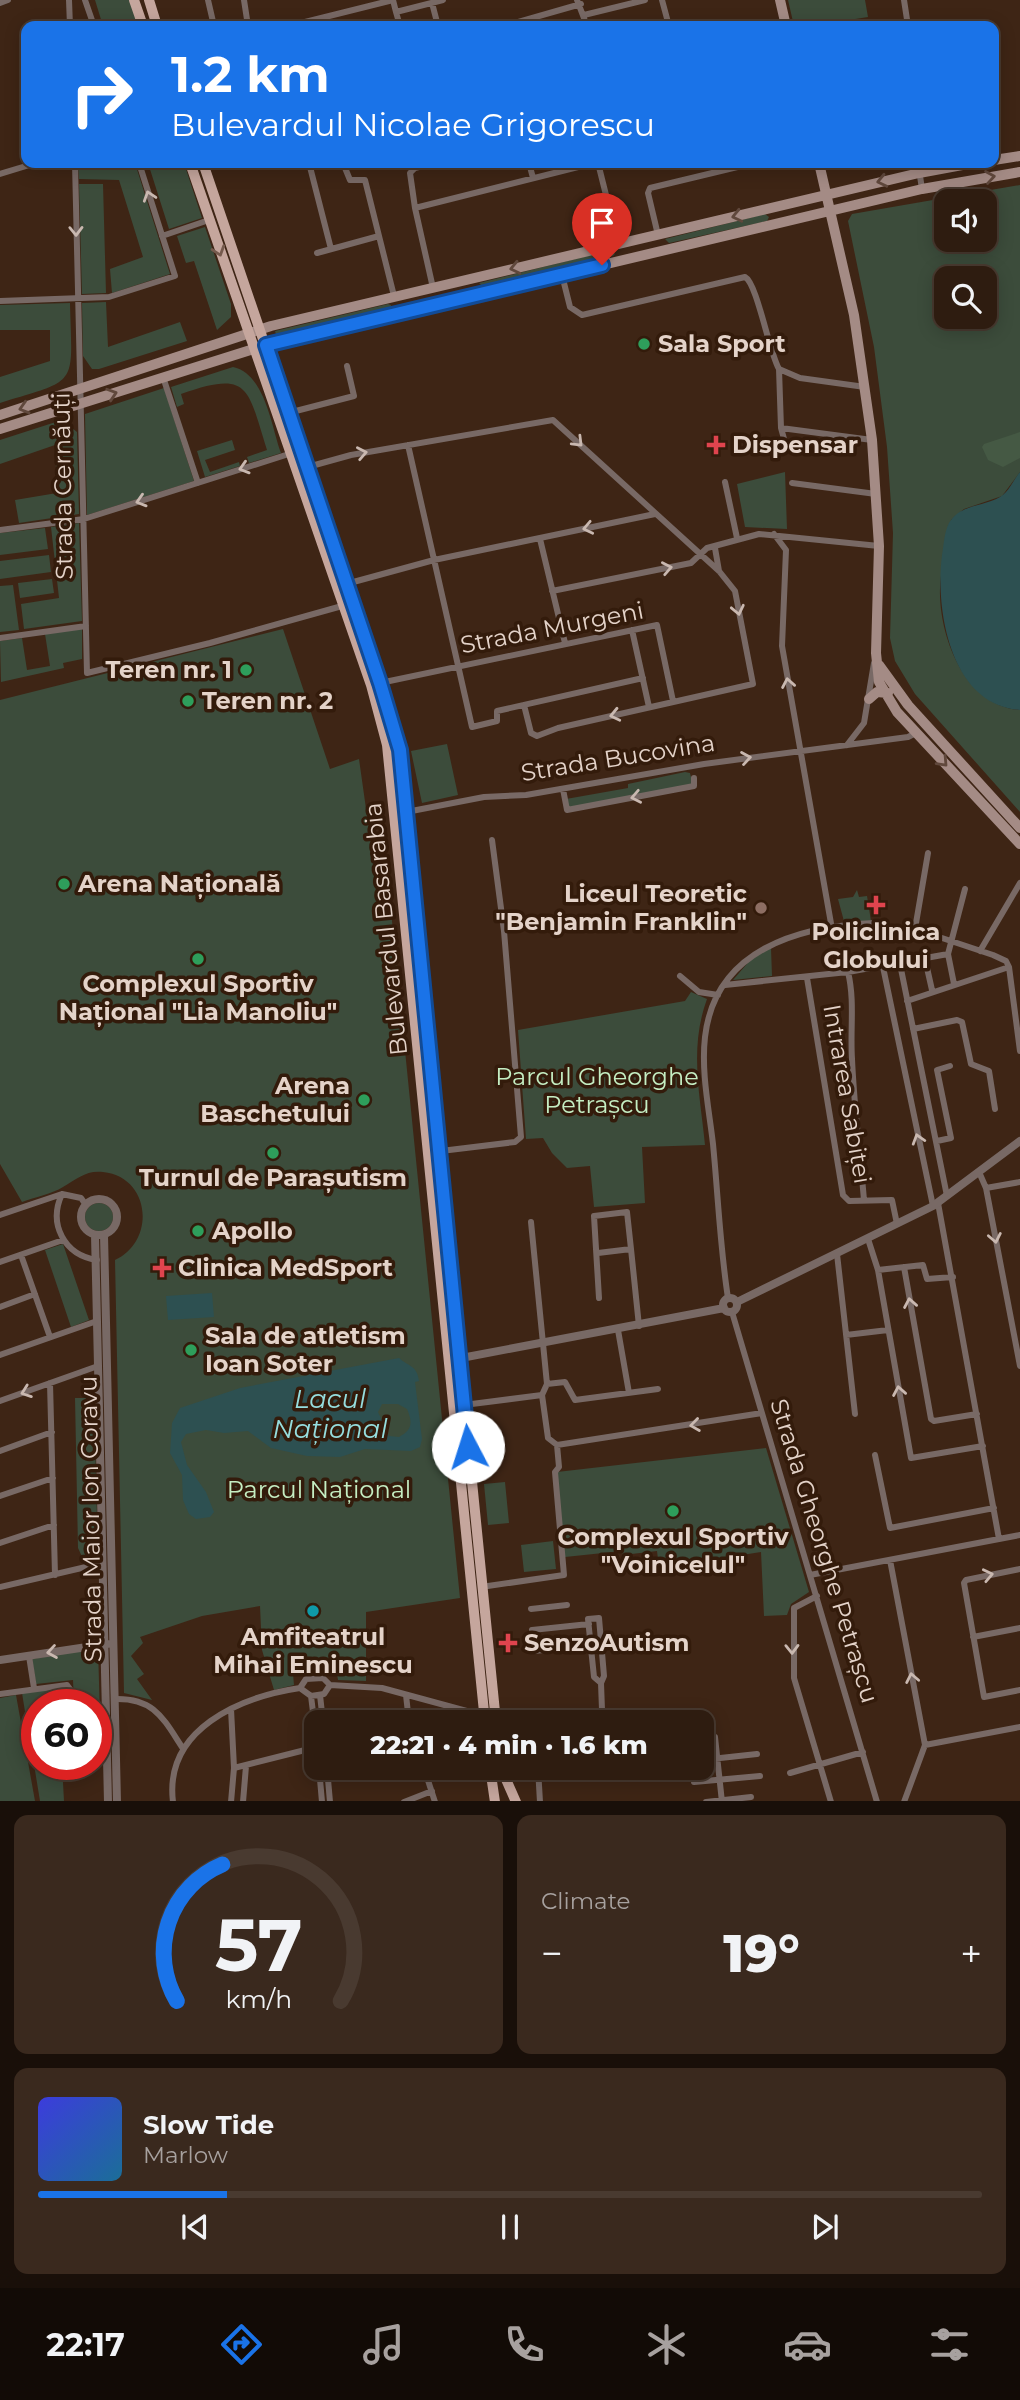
<!DOCTYPE html>
<meta charset="utf-8">
<style>
:root{--surface:#2e1c10;--page:#3a291e;--text:#f1f3f6;--muted:#a7a19f;--line:#493a30;--accent:#1a73e8}
body{margin:0;font-family:Montserrat,sans-serif;background:var(--page);color:var(--text);height:100vh;display:flex;flex-direction:column;font-size:26px;white-space:nowrap}
*{box-sizing:border-box;margin:0}
p{font-size:23px;color:var(--muted)}
.icon{flex:none;width:38px;height:38px;fill:none;stroke:currentColor;stroke-width:2;stroke-linecap:round;stroke-linejoin:round}
.map{position:relative;height:1801px;overflow:hidden}
.details{display:flex;flex-direction:column;gap:14px;padding:14px;background:#190f09;flex:1}
.details>*{flex:none}
.hud{position:absolute;left:21px;top:21px;width:978px;height:147px;border-radius:14px;box-shadow:0 4px 18px #0003,0 0 0 2px var(--line);background:#1a73e8;color:#fff;overflow:hidden}
.fabs{position:absolute;left:934px;top:189px;display:grid;gap:14px}
.fabs a{display:grid;place-items:center;width:63px;height:63px;border-radius:14px;background:var(--surface);box-shadow:0 4px 18px #0003,0 0 0 2px var(--line);font-size:35px}
.speed{position:absolute;left:21px;top:1689px;display:flex;gap:14px;font-size:35px;font-weight:700;text-align:center}
.speed>*{display:grid;place-content:center;width:91px;height:91px;border-radius:50%;background:var(--surface);box-shadow:0 4px 18px #0003,0 0 0 2px var(--line);line-height:1}
.speed .limit{border:10px solid #d22;background:#fff;color:#111}
.pin{position:absolute;display:grid;place-items:center;width:60px;height:60px;color:#fff;margin:-72px -30px;border-radius:50% 50% 50% 0;rotate:-45deg;box-shadow:0 0 7px #0007}
.pin .icon{rotate:45deg}
.me{position:absolute;width:77px;margin:-38px;rotate:355deg;stroke-linejoin:round;filter:drop-shadow(0 0 5px #0008)}
.turn{display:flex;align-items:center;gap:24px;height:147px;padding:0 35px;font-size:32px}
.turn .icon{width:91px;height:91px;stroke-width:2.5}
.turn b{display:block;font-size:49px;line-height:60px}
.big{font-size:52px;font-weight:800;line-height:1.1}
.details .card{flex:1;display:flex;flex-direction:column;justify-content:center;gap:10px;min-width:0;padding:0 24px;border-radius:14px;background:var(--page)}
.details .dial{align-items:center;gap:0}
.dial svg{height:182px;overflow:visible;fill:none;stroke:var(--line);stroke-width:7;stroke-linecap:round;text-anchor:middle}
.dial text{fill:var(--text);stroke:none}
.song{display:flex;align-items:center;gap:21px}
.cover{width:84px;height:84px;border-radius:10px;background:linear-gradient(135deg,hsl(240 70% 55%),hsl(200 70% 35%))}
.played{height:7px;border-radius:4px;background:linear-gradient(90deg,var(--accent) 20%,var(--line) 20%)}
.keys{display:flex;justify-content:space-around;direction:ltr}
.heat{display:flex;justify-content:space-between;align-items:center;font-size:38px;direction:ltr}
.details .tiles{flex:1;display:grid;gap:14px;grid-template-columns:1fr 1fr}
.card:last-child{grid-column:span 2}
.trip{position:absolute;left:304px;top:1710px;width:410px;height:70px;border-radius:14px;background:var(--surface);box-shadow:0 4px 18px #0003,0 0 0 2px var(--line);font-weight:800;line-height:70px;text-align:center}
.tabs{display:flex;height:112px;justify-content:space-around;align-items:center;background:#120b06;color:var(--muted)}
.tabs .icon{width:49px;height:49px}
.tabs .on{color:var(--accent)}
.tabs b{font-size:32px;color:var(--text)}
.map>svg:first-child{display:block}
</style>
<div class="map">
<svg width="1020" height="1802" viewBox="0 0 1020 1802">
<rect width="100%" height="100%" fill="#3e2515"/>
<!-- green -->
<path fill="#3c4c3b" fill-rule="evenodd" d="M95,0H131L139,26H103Z
M788,0H865L868,17L843,21L838,26H794Z
M78,163H135L170,274L112,293L110,269L143,257L119,180L79,179Z
M148,163H184L202,218L169,229Z
M103,184L106,293L82,294L79,184Z
M1020,185V472L1002,496L964,509L951,520C948,544 939,571 940,595C941,642 967,706 1020,710V812L915,694L895,661L890,638L893,533L887,447L874,347L848,221L852,214ZM947,201H985V240H947ZM947,278H985V317H947Z
M765,214L769,217L767,221L669,243L665,239Z
M205,227L231,304V317L217,330L194,261L186,263L177,236Z
M611,250L615,254L613,256L483,287L479,283Z
M106,302L108,347L180,322L187,341L99,369H92L83,356L82,303Z
M70,303C72,387 80,379 0,403V377L50,361V330H0V305Z
M388,304L391,305L390,310L277,338L275,331Z
M233,367C265,374 271,425 281,453L249,463L247,457L267,450C247,387 250,370 181,394L184,404L177,407L171,387Z
M164,388L194,481L87,515L85,414Z
M62,420L77,432L79,514L19,523L15,500L57,493L55,445L0,464V440Z
M232,440L235,450L205,460L210,472L239,462L240,466L205,477L197,451Z
M785,472L787,529L745,527L737,484Z
M79,523L82,621L24,629L21,604L59,598L51,527Z
M45,528L48,549L0,555V533Z
M49,555L51,572L0,579V561Z
M52,579L54,593L20,598L18,583Z
M13,585L19,630L0,632V586Z
M82,629V659L63,663L64,668L1,682L0,641L22,638L27,670L50,666L45,634Z
M283,629L330,769L359,759L378,894L390,901L460,1598L366,1612V1681L338,1680L336,1668L293,1674L294,1685L274,1690L262,1650L260,1606L202,1616L140,1637L143,1643L131,1656L144,1674L137,1679L152,1700L124,1693L115,1260C156,1241 151,1177 103,1172C86,1170 77,1179 63,1187C52,1194 35,1197 22,1202L0,1164V700Z
M447,744L458,795L422,803L411,751Z
M685,772L690,773L693,786L568,808L566,799L628,788V784Z
M857,890L859,897L867,896L871,921L845,925L838,899L853,897Z
M771,948L772,976L733,980L752,958Z
M691,992L707,999C689,1048 700,1094 705,1145L642,1147L645,1203L594,1207L590,1166L567,1168L552,1153L543,1138L526,1139L518,1030L685,1001Z
M85 1217a14 14 0 1 1 28 0a14 14 0 1 1-28 0Z
M63,1244L89,1320L71,1327L45,1250Z
M75,1398H94L98,1558L85,1563L78,1548Z
M766,1448L809,1592L791,1604L787,1615L764,1616L761,1552L659,1568L657,1551L623,1555L622,1551L565,1557L557,1472Z
M505,1482L509,1523L488,1525L484,1484Z
M553,1541L556,1569L524,1572L521,1545Z
M98,1648L100,1716H96V1704H74L73,1680L36,1684L32,1659Z
M65,1688L66,1704H37V1722L27,1724L22,1693Z
M16,1695L35,1801L0,1802V1698Z
M37,1727V1764H62L64,1801H40L28,1728Z"/>
<!-- forest -->
<path fill="#455944" d="M1020,432V458L1003,467L988,460L982,447L984,444Z"/>
<!-- water -->
<path fill="#2d5051" fill-rule="evenodd" d="M1020,472V710C950,705 935,609 942,555C944,544 944,533 949,523C960,504 983,507 1000,497C1010,491 1013,480 1020,472Z
M212,1293L214,1317L168,1320L166,1296Z
M399,1358C409,1367 417,1365 419,1381L415,1382L422,1439L420,1447L411,1451L365,1449L340,1457L307,1456L271,1448L248,1431L224,1433L206,1430L186,1434L181,1442L187,1465L206,1492L214,1512L210,1517L196,1519L189,1514L183,1500L182,1475L170,1453L172,1423L180,1408L240,1388ZM382,1404H398L407,1409C413,1423 412,1430 399,1437L389,1436L378,1412Z"/>
<g fill="none" stroke-linecap="round" stroke-linejoin="round">
<!-- minor -->
<path stroke="#786965" stroke-width="6" d="M69,0L70,26
M85,0L94,26
M208,0L214,26
M244,0L248,26
M393,0L396,12L443,0
M577,0L587,26
M662,0L669,26
M904,0L908,26
M0,3L8,0
M432,3L438,26
M396,12L400,26
M584,15L645,0
M289,26L393,0
M504,26L581,4
M652,26L668,22
M75,163L87,673L210,643L342,606
M309,163L331,249
M343,163L350,180H365L394,296
M529,163L533,178
M598,163L618,243
M918,163L922,189
M0,174L36,163
M415,208L410,173L415,168L434,163
M658,235L648,193L650,188L754,163
M162,236L209,220
M317,253L379,236
M562,275L570,307L582,315L745,277C757,283 769,352 779,369L800,378L865,387
M433,288L415,208L594,163
M0,301L109,297L175,276L139,163
M779,369L781,428L786,446
M163,377L198,483
M288,413L354,396L347,366
M781,428L872,440
M408,445L472,727L497,721V711L643,678
M304,468L351,455L553,420L719,571L735,591L753,684L558,728L537,736L531,733L524,705
M725,482L737,538
M792,483L876,494
M0,530L84,519L292,453
M774,534L786,550L782,646L832,929
M540,539L565,643
M715,548L719,571
M346,584L434,560L655,514
M552,591L691,563L707,548L759,534L879,546
M632,630L649,707
M0,638L86,626
M380,683L657,625L673,701
M847,745L864,723L874,663
M563,789L567,810L694,786V778
M396,814L484,797L526,795L704,764L908,737L916,733
M928,853L915,929L993,955L1006,961L1009,967
M980,951L1020,883
M925,959L932,990
M883,967L933,1206
M1009,967L1020,1051
M901,969L947,1196
M848,972C855,1001 850,1029 852,1059C854,1106 860,1153 864,1200
M680,976L699,992L718,995
M807,978L843,1195L849,1201L892,1200L897,1224
M954,984L948,954L965,889
M725,985L848,972L948,954
M907,1001L1009,967
M913,1029L957,1020L962,1022L971,1064L989,1071L995,1109
M937,1141L951,1138L937,1070L950,1066
M441,1151L515,1142L521,1137L504,931L492,840
M979,1172L986,1188L1020,1366
M986,1188L1020,1182
M62,1194C48,1224 64,1255 97,1260
M938,1203L999,1539
M0,1215L62,1194L81,1198L86,1205
M868,1239L878,1270L911,1458L983,1446
M631,1249L639,1326
M598,1253L631,1249L627,1212L594,1216L599,1298
M837,1254L855,1414
M21,1255L50,1337
M0,1262L63,1240
M904,1267L931,1419L934,1421L977,1414
M878,1270L923,1265L927,1279L953,1277
M728,1298C720,1247 718,1195 713,1144C709,1109 701,1072 705,1037C715,950 798,926 874,923
M0,1307L35,1294
M732,1312L877,1802
M618,1330L629,1393
M846,1335L888,1330
M0,1355L97,1321
M50,1383L55,1575
M547,1384L565,1382L575,1400L658,1389
M0,1401L98,1366
M464,1405L542,1395
M557,1445L762,1413
M0,1451L52,1432
M875,1455L890,1528L994,1508
M0,1496L53,1478
M0,1543L54,1525
M890,1560L925,1745L904,1802
M1020,1569L966,1580L964,1583L984,1697L1020,1690
M810,1575L1020,1535
M0,1587L103,1563
M481,1587L564,1575L555,1472L559,1467L557,1445L548,1438L542,1395L547,1384L531,1222
M817,1596L794,1608V1678L831,1802
M531,1609L567,1605
M532,1630L589,1624
M973,1637L1020,1628
M534,1651L591,1645
M29,1656L34,1688
M300,1688L306,1679L323,1678L330,1685L382,1688L485,1716
M300,1688L311,1696L324,1694L330,1685
M0,1694L67,1685L70,1689L71,1704
M320,1695L323,1722
M406,1695L409,1722
M311,1696L317,1744
M115,1699C154,1698 163,1718 182,1747
M599,1717L605,1721L667,1716
M593,1722L602,1710L601,1683L604,1676L599,1618L588,1619L594,1677L601,1683
M715,1737L722,1802
M925,1745L1020,1727
M702,1760L757,1754
M234,1768L317,1747
M319,1768L322,1802
M327,1768L330,1802
M424,1768L435,1802
M538,1768L540,1802
M65,1769L89,1764
M501,1770L539,1768
M790,1773L863,1752
M694,1782L760,1776
M173,1802C164,1729 240,1697 300,1688
M231,1802L234,1768L231,1709
M243,1802L246,1766
M404,1802L432,1791
M706,1802L751,1797"/>
<!-- tertiary -->
<path stroke="#786965" stroke-width="8" d="M81 1217a18 18 0 1 1 36 0a18 18 0 1 1-36 0Z
M95,1235L108,1802
M104,1235L117,1802
M723 1305a7 7 0 1 1 14 0a7 7 0 1 1-14 0Z
M737,1302L933,1206L1020,1141
M456,1359L724,1308
M0,1660L107,1644"/>
<!-- secondary -->
<path stroke="#a48b85" stroke-width="10" d="M780,0L786,26
M994,160L1020,156
M819,163L854,315L872,440L879,546L876,653L879,682L897,712L1020,844
M0,415L271,326L919,173L973,163
M0,429L266,345L922,189L1020,172
M879,665L908,705L1020,828
M869,699L877,692L888,693"/>
<!-- primary -->
<path stroke="#c5a69d" stroke-width="10" d="M134,0L143,26
M149,0L157,26
M190,163L371,685L387,745L485,1722
M203,163L380,683L399,750L496,1722
M490,1768L495,1802
M501,1768L516,1802"/>
</g>
<!-- one-way arrows -->
<defs><path id="oneway-chevron" d="M-2-3.5L2.5 0L-2 3.5" fill="none" stroke-width="1.6" stroke-linecap="round" stroke-linejoin="round" transform="scale(1.75)"/></defs>
<g stroke="#60483c">
<use href="#oneway-chevron" transform="translate(990 177) rotate(-9)"/>
<use href="#oneway-chevron" transform="translate(882 181) rotate(167)"/>
<use href="#oneway-chevron" transform="translate(737 216) rotate(167)"/>
<use href="#oneway-chevron" transform="translate(515 268) rotate(167)"/>
<use href="#oneway-chevron" transform="translate(112 394) rotate(-18)"/>
<use href="#oneway-chevron" transform="translate(24 408) rotate(163)"/>
<use href="#oneway-chevron" transform="translate(943 762) rotate(47)"/>
</g>
<g stroke="#c9b8b0">
<use href="#oneway-chevron" transform="translate(149 196) rotate(-108)"/>
<use href="#oneway-chevron" transform="translate(76 231) rotate(89)"/>
<use href="#oneway-chevron" transform="translate(578 442) rotate(45)"/>
<use href="#oneway-chevron" transform="translate(362 453) rotate(-11)"/>
<use href="#oneway-chevron" transform="translate(244 468) rotate(163)"/>
<use href="#oneway-chevron" transform="translate(141 501) rotate(163)"/>
<use href="#oneway-chevron" transform="translate(588 528) rotate(168)"/>
<use href="#oneway-chevron" transform="translate(667 568) rotate(-11)"/>
<use href="#oneway-chevron" transform="translate(738 610) rotate(78)"/>
<use href="#oneway-chevron" transform="translate(788 683) rotate(-100)"/>
<use href="#oneway-chevron" transform="translate(615 715) rotate(167)"/>
<use href="#oneway-chevron" transform="translate(746 758) rotate(-9)"/>
<use href="#oneway-chevron" transform="translate(636 797) rotate(169)"/>
<use href="#oneway-chevron" transform="translate(918 1139) rotate(-107)"/>
<use href="#oneway-chevron" transform="translate(995 1238) rotate(79)"/>
<use href="#oneway-chevron" transform="translate(910 1303) rotate(-100)"/>
<use href="#oneway-chevron" transform="translate(899 1391) rotate(-100)"/>
<use href="#oneway-chevron" transform="translate(26 1392) rotate(160)"/>
<use href="#oneway-chevron" transform="translate(695 1425) rotate(172)"/>
<use href="#oneway-chevron" transform="translate(988 1575) rotate(-12)"/>
<use href="#oneway-chevron" transform="translate(792 1649) rotate(89)"/>
<use href="#oneway-chevron" transform="translate(52 1652) rotate(171)"/>
<use href="#oneway-chevron" transform="translate(912 1678) rotate(-101)"/>
</g>
<use stroke="#755a4d" href="#oneway-chevron" transform="translate(219 251) rotate(72)"/>
<g fill="none" stroke-linecap="round" stroke-linejoin="round">
<!-- route casing -->
<g stroke="#114b97" stroke-width="18">
<path id="route" d="M468,1447L400,750L380,683L266,345L602,265"/>
</g>
<!-- route -->
<use href="#route" stroke="#1a73e8" stroke-width="12"/>
</g>
<!-- markers -->
<g fill="#2e9e5b" stroke="#331b0b" stroke-width="2.5">
<circle cx="644" cy="344" r="7"/>
<circle cx="246" cy="670" r="7"/>
<circle cx="188" cy="701" r="7"/>
<circle cx="64" cy="884" r="7"/>
<circle cx="198" cy="959" r="7"/>
<circle cx="364" cy="1100" r="7"/>
<circle cx="273" cy="1153" r="7"/>
<circle cx="198" cy="1231" r="7"/>
<circle cx="191" cy="1350" r="7"/>
<circle cx="673" cy="1511" r="7"/>
</g>
<g fill="#e0444e" stroke="#331b0b" stroke-width="2.5">
<path d="M712.5 434.5h7v7h7v7h-7v7h-7v-7h-7v-7h7z"/>
<path d="M872.5 894.5h7v7h7v7h-7v7h-7v-7h-7v-7h7z"/>
<path d="M158.5 1257.5h7v7h7v7h-7v7h-7v-7h-7v-7h7z"/>
<path d="M504.5 1632.5h7v7h7v7h-7v7h-7v-7h-7v-7h7z"/>
</g>
<circle fill="#8d6e63" stroke="#331b0b" stroke-width="2.5" cx="761" cy="908" r="7"/>
<circle fill="#0f9aa8" stroke="#331b0b" stroke-width="2.5" cx="313" cy="1611" r="7"/>
<g text-anchor="middle" stroke-width="7" stroke-linejoin="round" paint-order="stroke">
<!-- poi labels -->
<g font-size="24" font-weight="bold" fill="#e4d3c9" stroke="#331b0b" text-anchor="start">
<text x="658" y="352">Sala Sport</text>
<text x="732" y="453">Dispensar</text>
<text x="232" y="678" text-anchor="end">Teren nr. 1</text>
<text x="202" y="709">Teren nr. 2</text>
<text x="78" y="892">Arena Națională</text>
<text x="747" y="902" text-anchor="end">Liceul Teoretic<tspan x="747" dy="28">"Benjamin Franklin"</tspan></text>
<text x="876" y="940" text-anchor="middle">Policlinica<tspan x="876" dy="28">Globului</tspan></text>
<text x="198" y="992" text-anchor="middle">Complexul Sportiv<tspan x="198" dy="28">Național "Lia Manoliu"</tspan></text>
<text x="350" y="1094" text-anchor="end">Arena<tspan x="350" dy="28">Baschetului</tspan></text>
<text x="273" y="1186" text-anchor="middle">Turnul de Parașutism</text>
<text x="212" y="1239">Apollo</text>
<text x="178" y="1276">Clinica MedSport</text>
<text x="205" y="1344">Sala de atletism<tspan x="205" dy="28">Ioan Soter</tspan></text>
<text x="673" y="1545" text-anchor="middle">Complexul Sportiv<tspan x="673" dy="28">"Voinicelul"</tspan></text>
<text x="313" y="1645" text-anchor="middle">Amfiteatrul<tspan x="313" dy="28">Mihai Eminescu</tspan></text>
<text x="524" y="1651">SenzoAutism</text>
</g>
<!-- street labels -->
<g font-size="24" fill="#e4d3c9" stroke="#331b0b">
<text transform="translate(63 486) rotate(-91)" y="8">Strada Cernăuți</text>
<text transform="translate(552 628) rotate(-11)" y="8">Strada Murgeni</text>
<text transform="translate(618 758) rotate(-9)" y="8">Strada Bucovina</text>
<text transform="translate(386 929) rotate(-96)" y="8">Bulevardul Basarabia</text>
<text transform="translate(847 1094) rotate(80)" y="8">Intrarea Sabiței</text>
<text transform="translate(91 1519) rotate(-91)" y="8">Strada Maior Ion Coravu</text>
<text transform="translate(824 1551) rotate(73)" y="8">Strada Gheorghe Petrașcu</text>
</g>
<!-- park labels -->
<g font-size="24" fill="#c5eec3" stroke="#331b0b">
<text x="597" y="1085">Parcul Gheorghe<tspan x="597" dy="28">Petrașcu</tspan></text>
<text x="319" y="1498">Parcul Național</text>
</g>
<!-- water labels -->
<g font-size="26" font-style="italic" fill="#95ddde" stroke="#331b0b">
<text x="330" y="1408">Lacul<tspan x="330" dy="30">Național</tspan></text>
</g>
</g>
</svg>
<div class="fabs">
<a><svg class="icon" aria-label="sound" viewBox="0 0 24 24"><path d="M4 9h4l5-4v14l-5-4H4zM17 9q2 3 0 6"/></svg></a>
<a><svg class="icon" aria-label="search" viewBox="0 0 24 24"><circle cx="10" cy="10" r="6"/><path d="M15 15l6 6"/></svg></a>
</div>
<div class="speed"><div class="limit">60</div></div>
<div class="pin" style="left:602px;top:265px;background:#d93025"><svg class="icon" aria-label="arrive" viewBox="0 0 24 24"><path d="M6 21V4h12l-3 4 3 4H6"/></svg></div>
<svg class="me" style="left:468px;top:1447px" viewBox="-20 -20 40 40"><circle r="19" fill="#fff"/><path d="M0-13L10 11 0 6-10 11z" fill="#1a73e8"/></svg>
<div class="trip">22:21 · 4 min · 1.6 km</div>
<div class="hud">
<div class="turn"><svg class="icon" aria-label="right" viewBox="0 0 24 24"><path d="M7 20v-9h11M14 6l5 5-5 5"/></svg><div><b>1.2 km</b>Bulevardul Nicolae Grigorescu</div></div>
</div>
</div>
<section class="details">
<div class="tiles">
<div class="card dial"><svg viewBox="0 0 100 80">
<path d="M14 69A42 42 0 1 1 86 69"/>
<path d="M14 69A42 42 0 0 1 34 9" stroke="#1a73e8"/>
<text x="50" y="56" font-size="32" font-weight="700">57</text>
<text x="50" y="72" font-size="11">km/h</text>
</svg></div>
<div class="card"><p>Climate</p>
<div class="heat"><a>−</a><b class="big">19°</b><a>+</a></div>
</div>
<div class="card">
<div class="song"><i class="cover"></i><div><b>Slow Tide</b><p>Marlow</p></div></div>
<div class="played"></div>
<div class="keys"><svg class="icon" aria-label="previous" viewBox="0 0 24 24"><path d="M18 5L8 12l10 7zM5 5v14"/></svg><svg class="icon" aria-label="pause" viewBox="0 0 24 24"><path d="M8 5v14M16 5v14"/></svg><svg class="icon" aria-label="next" viewBox="0 0 24 24"><path d="M6 5l10 7-10 7zM19 5v14"/></svg></div>
</div>
</div>
</section>
<nav class="tabs">
<b>22:17</b>
<svg class="icon on" aria-label="directions" viewBox="0 0 24 24"><path d="M12 3l9 9-9 9-9-9zM9 14v-3h6M13 9l2 2-2 2"/></svg>
<svg class="icon" aria-label="music" viewBox="0 0 24 24"><path d="M9 18V5l10-2v13"/><circle cx="6" cy="18" r="3"/><circle cx="16" cy="16" r="3"/></svg>
<svg class="icon" aria-label="phone" viewBox="0 0 24 24"><path d="M5 4h4l2 5-3 2q2 4 5 5l2-3 5 2v4C11 20 4 13 5 4z"/></svg>
<svg class="icon" aria-label="climate" viewBox="0 0 24 24"><path d="M12 3v18M4 7l16 10M4 17L20 7"/></svg>
<svg class="icon" aria-label="car" viewBox="0 0 24 24"><path d="M5 17H2v-5l4-1 3-4h7l3 4 3 1v5h-3M9 17h6M6 11h13"/><circle cx="7" cy="17" r="2"/><circle cx="17" cy="17" r="2"/></svg>
<svg class="icon" aria-label="filters" viewBox="0 0 24 24"><path d="M4 7h16M4 17h16"/><circle cx="9" cy="7" r="2"/><circle cx="15" cy="17" r="2"/></svg>
</nav>
